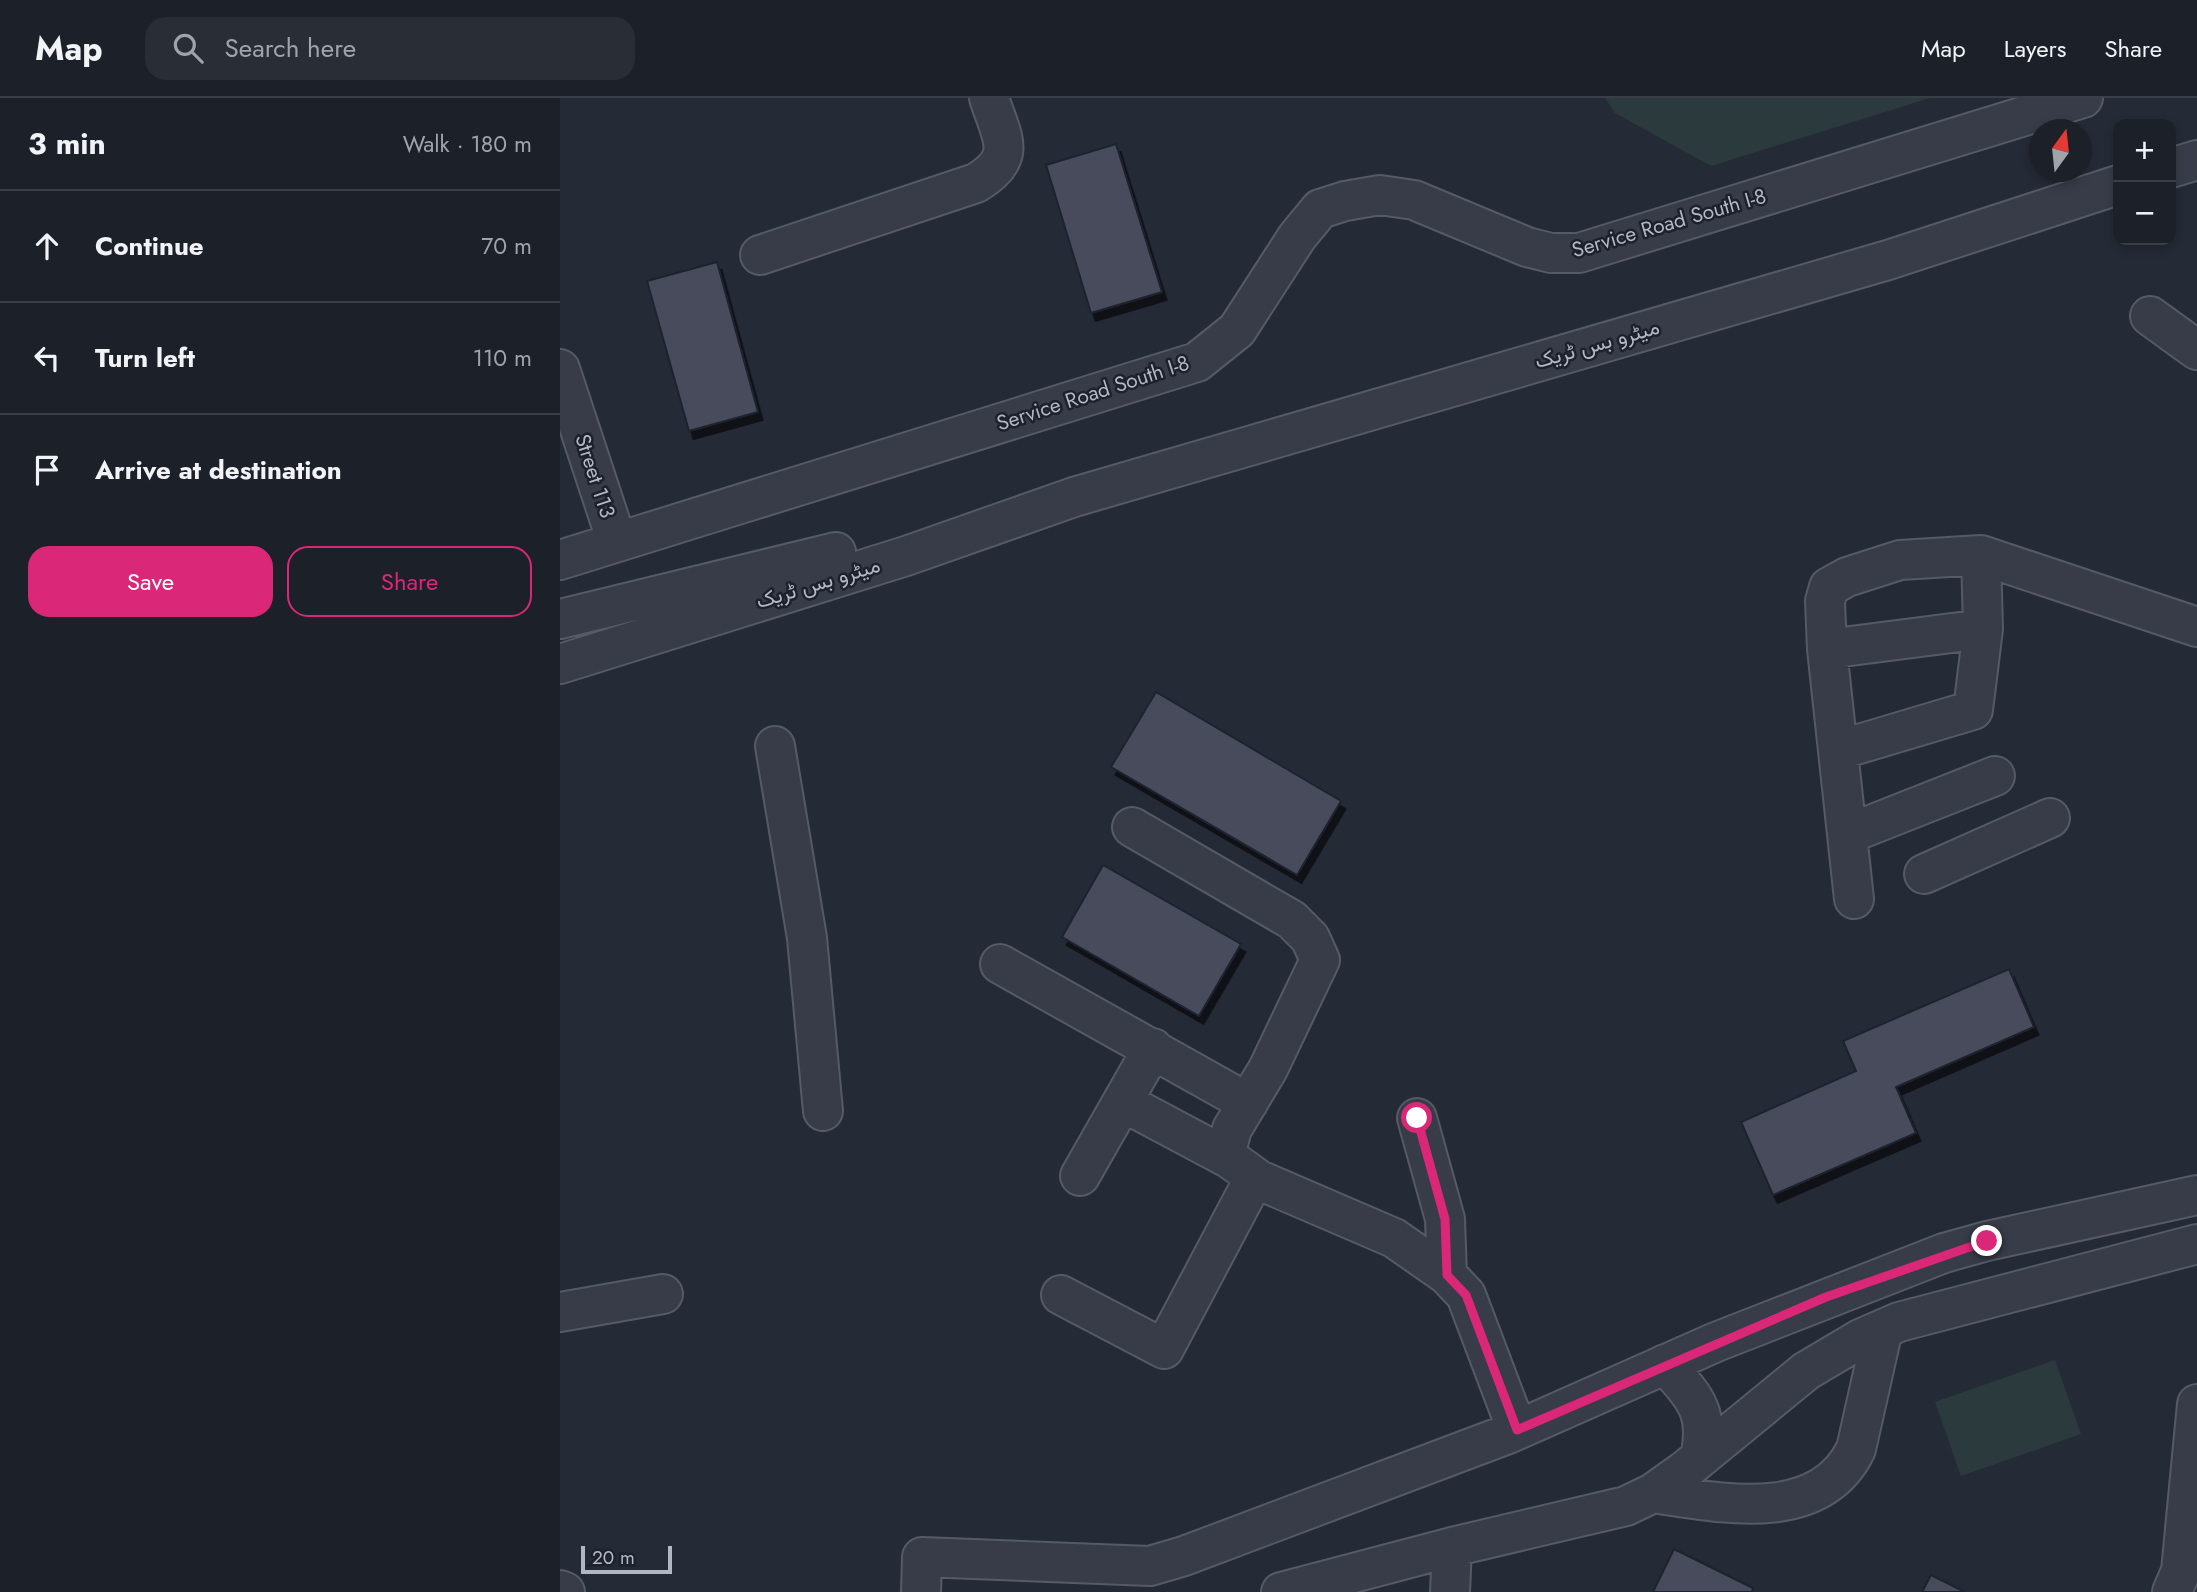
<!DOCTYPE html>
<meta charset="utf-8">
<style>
body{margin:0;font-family:Jost,Vazirmatn,sans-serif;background:#292d35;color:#f1f3f6}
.controls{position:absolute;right:21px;top:21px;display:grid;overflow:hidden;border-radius:14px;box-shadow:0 4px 10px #0003}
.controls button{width:63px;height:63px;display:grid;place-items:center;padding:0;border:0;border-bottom:2px solid #3a3e46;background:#1c2029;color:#f1f3f6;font:35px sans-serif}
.compass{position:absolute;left:1469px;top:21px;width:63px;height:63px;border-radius:50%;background:#1c2029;box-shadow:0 4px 10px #0003;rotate:15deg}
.scale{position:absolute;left:21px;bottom:18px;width:91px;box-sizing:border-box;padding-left:7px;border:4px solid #b3b7c4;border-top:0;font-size:19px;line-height:24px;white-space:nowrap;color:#b3b7c4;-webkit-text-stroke:5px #1d212d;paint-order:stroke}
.stop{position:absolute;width:21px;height:21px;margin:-16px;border:5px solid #db2777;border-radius:50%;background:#fff}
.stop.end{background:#db2777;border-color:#fff;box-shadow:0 2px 7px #0008}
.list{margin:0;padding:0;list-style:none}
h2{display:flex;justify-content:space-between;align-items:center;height:91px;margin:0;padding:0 28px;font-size:30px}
h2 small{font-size:23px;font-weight:400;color:#a0a3a8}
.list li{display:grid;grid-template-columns:46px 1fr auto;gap:21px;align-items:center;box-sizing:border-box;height:112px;padding:0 28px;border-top:2px solid #3a3e46}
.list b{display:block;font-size:26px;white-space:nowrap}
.list em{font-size:23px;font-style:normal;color:#a0a3a8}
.actions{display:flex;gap:14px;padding:21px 28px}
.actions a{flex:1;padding:16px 0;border:2px solid #db2777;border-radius:21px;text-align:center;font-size:24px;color:#db2777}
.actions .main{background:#db2777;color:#fff}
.icon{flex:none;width:38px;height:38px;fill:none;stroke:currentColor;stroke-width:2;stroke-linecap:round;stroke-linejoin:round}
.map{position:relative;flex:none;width:1637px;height:1494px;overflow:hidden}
header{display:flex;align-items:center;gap:42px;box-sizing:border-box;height:98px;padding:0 35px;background:#1c2029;border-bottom:2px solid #3a3e46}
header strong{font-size:33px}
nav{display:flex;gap:38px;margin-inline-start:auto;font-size:24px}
.search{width:490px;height:63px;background:#292d35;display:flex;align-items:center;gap:18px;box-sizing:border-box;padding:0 24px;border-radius:21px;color:#a0a3a8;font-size:26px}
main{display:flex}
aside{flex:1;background:#1c2029}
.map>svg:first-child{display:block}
</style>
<header>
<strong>Map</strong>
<div class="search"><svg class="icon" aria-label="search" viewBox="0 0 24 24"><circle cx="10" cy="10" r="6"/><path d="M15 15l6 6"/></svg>Search here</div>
<nav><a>Map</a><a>Layers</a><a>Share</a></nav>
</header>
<main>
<aside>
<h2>3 min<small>Walk · 180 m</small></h2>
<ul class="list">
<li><svg class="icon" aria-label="ahead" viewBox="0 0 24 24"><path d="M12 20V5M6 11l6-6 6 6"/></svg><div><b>Continue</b></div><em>70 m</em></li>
<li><svg class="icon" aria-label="left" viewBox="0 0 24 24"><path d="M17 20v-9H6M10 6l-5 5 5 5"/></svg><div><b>Turn left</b></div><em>110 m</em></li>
<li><svg class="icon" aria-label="arrive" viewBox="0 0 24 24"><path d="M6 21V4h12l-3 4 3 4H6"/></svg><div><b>Arrive at destination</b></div></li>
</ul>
<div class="actions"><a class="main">Save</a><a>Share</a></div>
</aside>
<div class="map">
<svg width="1637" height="1494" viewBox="0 0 1637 1494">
<defs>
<filter id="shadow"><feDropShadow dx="4.5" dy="8" stdDeviation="0" flood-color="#0009"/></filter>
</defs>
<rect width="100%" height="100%" fill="#252a37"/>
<path fill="#2b3a3d" d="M 1045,0 L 1370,0 L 1151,68 L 1055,15 Z
M 1495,1262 L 1521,1336 L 1401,1378 L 1375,1304 Z"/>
<path fill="#464c5c" stroke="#1f232f" stroke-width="2" filter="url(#shadow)" d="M 556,46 L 602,194 L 531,215 L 486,67 Z
M 157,164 L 198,314 L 129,333 L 87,183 Z
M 596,594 L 781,703 L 737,777 L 551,669 Z
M 543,767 L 681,846 L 639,918 L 502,839 Z
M 1449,871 L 1474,929 L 1336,989 L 1356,1035 L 1213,1097 L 1181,1024 L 1296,973 L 1283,943 Z
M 1114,1451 L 1193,1490 L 1192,1494 L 1093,1494 Z
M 1371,1477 L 1405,1494 L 1362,1494 Z"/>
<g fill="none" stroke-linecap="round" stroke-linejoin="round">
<defs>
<path id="minor" d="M 1611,70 L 1637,62
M 200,157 L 416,85 C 459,59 442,40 429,0
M 1590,218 L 1637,252
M 0,271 L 57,444
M 0,462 L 637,264 L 677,232 L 737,139 L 760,111 L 785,103 L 820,97 L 854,102 L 967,149 L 991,155 L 1019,155 L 1523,0
M 0,521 L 276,454
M 1267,551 L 1423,531
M 0,566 L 346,458 L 514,399 L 1328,162 L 1558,87
M 215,648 L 247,840 L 263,1013
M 1279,652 L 1413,612 L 1423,531 L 1421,457
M 572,729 L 732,822 L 750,840 L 760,862 L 708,971 L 672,1031 L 667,1050 L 670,1061 L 699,1082 L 834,1140 L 887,1177 L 906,1197 L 957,1332
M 1288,736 L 1435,678
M 1364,776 L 1490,720
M 1294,801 L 1267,551 L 1265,503 L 1269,489 L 1287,479 L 1340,462 L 1421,457 L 1637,529
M 440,866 L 688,1005
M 563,1004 L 670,1061
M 857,1020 L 885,1121 L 887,1177
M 520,1078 L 593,950
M 501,1197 L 604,1251 L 695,1079
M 0,1214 L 103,1196
M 1105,1266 C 1135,1300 1150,1313 1140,1360
M 1093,1395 C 1161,1405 1259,1427 1296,1351 L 1323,1231
M 0,1492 L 5,1494
M 361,1494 L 362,1459 L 590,1468 L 624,1458 L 948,1336 L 1156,1244 L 1384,1155 L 1427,1143 L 1637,1097
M 721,1494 L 892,1449 L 1066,1408 L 1093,1395 L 1124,1373 L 1246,1273 L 1300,1241 L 1339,1224 L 1637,1146
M 890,1494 L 892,1449
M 1612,1494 L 1621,1473 L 1637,1306"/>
</defs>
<use href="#minor" stroke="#565a66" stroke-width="42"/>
<use href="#minor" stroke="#383c48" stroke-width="38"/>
</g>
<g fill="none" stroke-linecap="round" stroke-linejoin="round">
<path stroke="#db2777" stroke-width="9" d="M 857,1020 L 885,1121 L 887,1177 L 906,1197 L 957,1332 L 1266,1199 L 1427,1143"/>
</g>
<g text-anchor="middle" stroke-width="5" stroke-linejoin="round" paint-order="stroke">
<g font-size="21" fill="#b3b7c4" stroke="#1d212d">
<text transform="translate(1109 125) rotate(-16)" y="7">Service Road South I-8</text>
<text transform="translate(1037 246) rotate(-16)" y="7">میٹرو بس ٹریک</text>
<text transform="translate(533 295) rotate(-18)" y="7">Service Road South I-8</text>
<text transform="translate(35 378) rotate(72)" y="7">Street 113</text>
<text transform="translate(258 485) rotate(-17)" y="7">میٹرو بس ٹریک</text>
</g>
</g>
</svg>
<div class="controls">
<button>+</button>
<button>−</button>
</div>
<svg class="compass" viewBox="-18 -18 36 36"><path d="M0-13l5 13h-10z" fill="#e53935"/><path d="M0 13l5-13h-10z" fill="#a0a3a8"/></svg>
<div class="scale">20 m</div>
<div class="stop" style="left:857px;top:1020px"></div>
<div class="stop end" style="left:1427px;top:1143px"></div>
</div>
</main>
